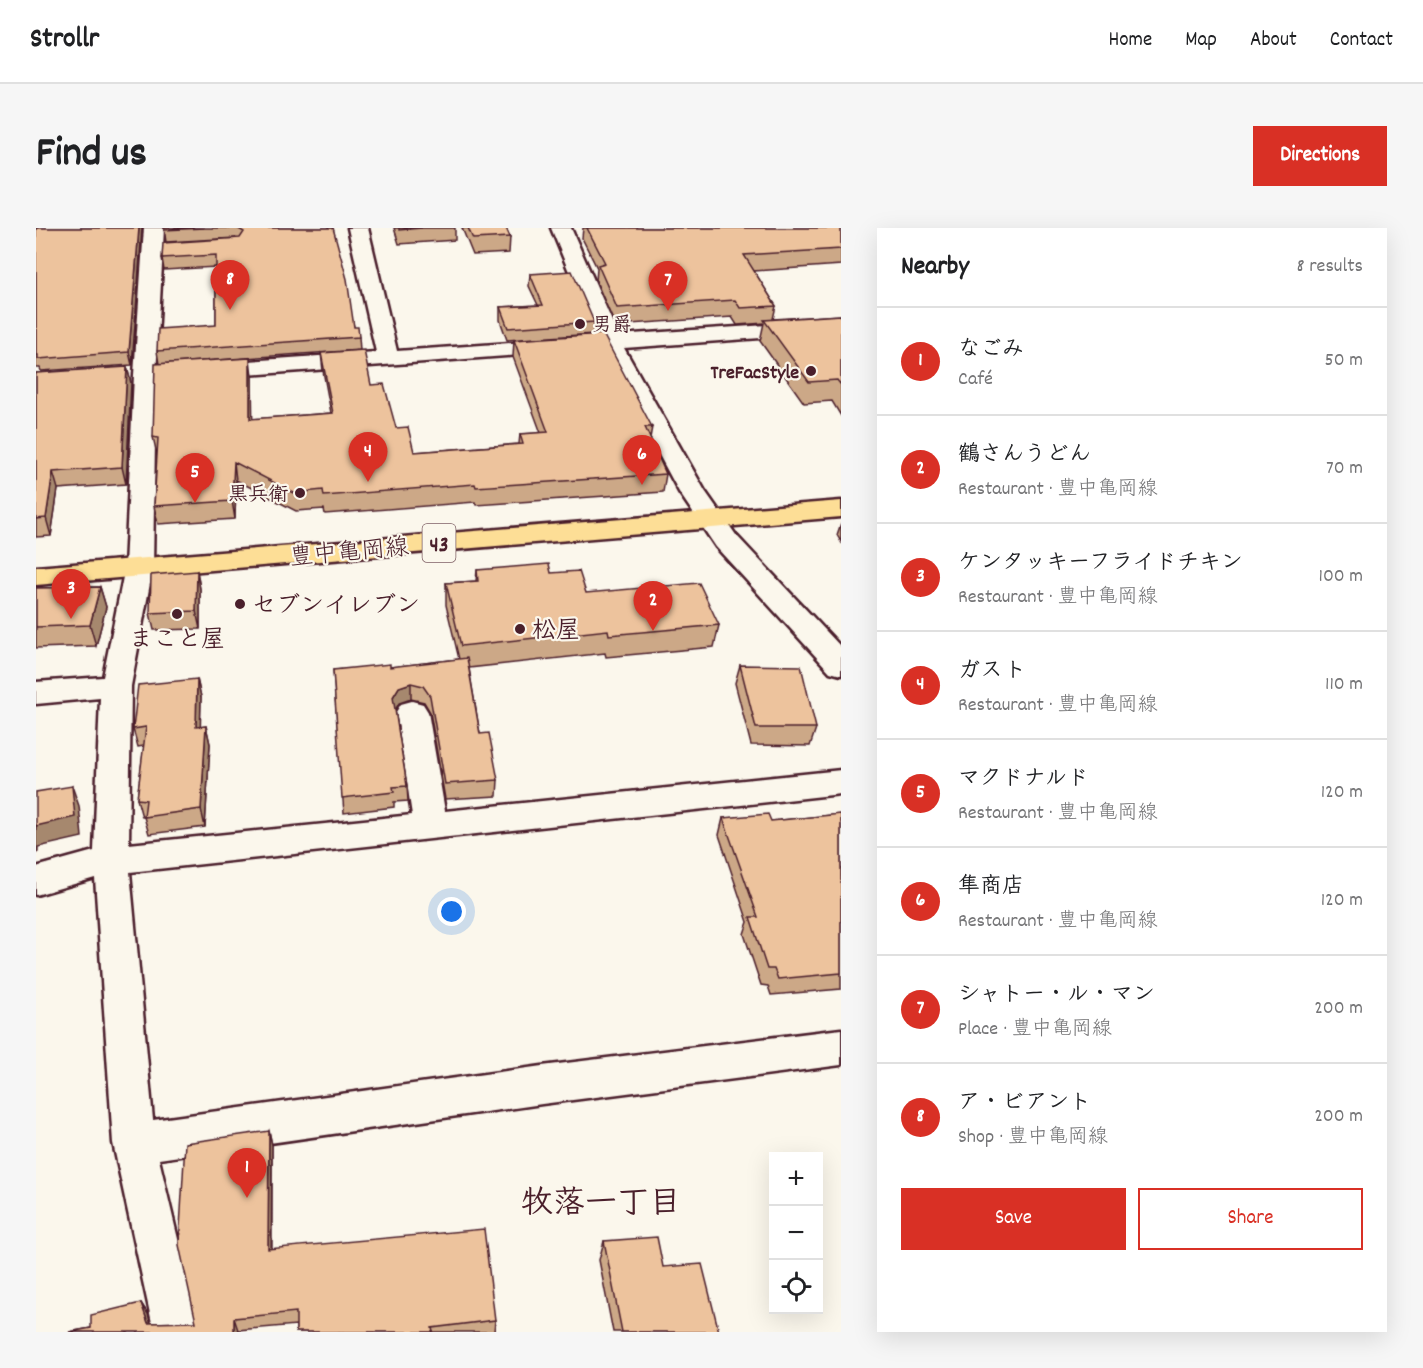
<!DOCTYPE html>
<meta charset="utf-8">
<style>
body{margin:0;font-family:Dekko,"Klee One",sans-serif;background:#f6f6f6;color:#202124}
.controls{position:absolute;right:18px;bottom:18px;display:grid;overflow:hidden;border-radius:0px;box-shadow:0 6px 24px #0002}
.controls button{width:54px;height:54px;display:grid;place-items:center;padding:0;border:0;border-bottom:2px solid #e0e0e0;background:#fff;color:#202124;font:30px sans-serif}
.you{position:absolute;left:416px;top:684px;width:21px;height:21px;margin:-15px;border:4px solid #fff;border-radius:50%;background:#1a73e8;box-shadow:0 0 0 9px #1a73e833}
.badge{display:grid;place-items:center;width:39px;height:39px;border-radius:50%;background:#d93025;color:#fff;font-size:20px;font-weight:700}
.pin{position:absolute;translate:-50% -50px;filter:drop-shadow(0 2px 3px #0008)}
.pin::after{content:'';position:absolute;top:32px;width:21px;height:18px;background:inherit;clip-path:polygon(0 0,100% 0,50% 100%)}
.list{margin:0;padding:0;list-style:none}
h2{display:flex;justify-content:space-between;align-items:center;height:78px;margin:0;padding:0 24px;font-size:26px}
h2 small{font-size:20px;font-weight:400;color:#757577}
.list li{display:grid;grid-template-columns:39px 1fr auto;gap:18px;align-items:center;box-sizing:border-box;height:108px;padding:0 24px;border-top:2px solid #e0e0e0}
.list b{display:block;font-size:22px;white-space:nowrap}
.list p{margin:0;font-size:20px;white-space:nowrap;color:#757577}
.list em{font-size:20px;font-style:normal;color:#757577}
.actions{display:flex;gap:12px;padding:18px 24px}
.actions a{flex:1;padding:14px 0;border:2px solid #d93025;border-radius:0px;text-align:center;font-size:21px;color:#d93025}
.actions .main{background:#d93025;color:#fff}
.icon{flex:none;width:33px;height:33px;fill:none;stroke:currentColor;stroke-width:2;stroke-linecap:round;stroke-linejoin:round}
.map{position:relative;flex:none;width:805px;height:1104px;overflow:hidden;border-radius:0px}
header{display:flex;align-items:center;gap:36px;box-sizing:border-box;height:84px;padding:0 30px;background:#fff;border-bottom:2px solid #e0e0e0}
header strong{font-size:28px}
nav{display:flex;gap:33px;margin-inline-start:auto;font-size:21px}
.intro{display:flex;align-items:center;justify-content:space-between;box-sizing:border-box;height:144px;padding:0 36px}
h1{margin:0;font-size:42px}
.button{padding:15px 27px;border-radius:0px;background:#d93025;color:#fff;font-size:21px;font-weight:700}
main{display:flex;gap:36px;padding:0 36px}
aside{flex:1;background:#fff;border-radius:0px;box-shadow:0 6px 24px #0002}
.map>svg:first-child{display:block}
</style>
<header>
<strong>Strollr</strong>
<nav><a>Home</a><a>Map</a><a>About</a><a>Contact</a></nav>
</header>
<div class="intro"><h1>Find us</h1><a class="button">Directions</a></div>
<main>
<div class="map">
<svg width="805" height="1104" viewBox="0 0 805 1104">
<rect width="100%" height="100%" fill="#fbf7ec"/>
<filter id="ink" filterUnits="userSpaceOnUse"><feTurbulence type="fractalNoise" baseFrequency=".0167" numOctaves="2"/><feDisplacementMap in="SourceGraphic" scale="12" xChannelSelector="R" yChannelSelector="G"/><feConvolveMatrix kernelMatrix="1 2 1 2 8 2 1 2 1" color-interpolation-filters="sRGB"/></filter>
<g filter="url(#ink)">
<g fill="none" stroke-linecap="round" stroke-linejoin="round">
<defs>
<path id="street" d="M 108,0 L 128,0 L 120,147 L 117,339 L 95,458 L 93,616 L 376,587 L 360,484 L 365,476 L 376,473 L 387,476 L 392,484 L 409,583 L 805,542 L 805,566 L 94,644 L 117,892 L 506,838 L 805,801 L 805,837 L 506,876 L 123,931 L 164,1104 L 118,1104 L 77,915 L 59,650 L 0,667 L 0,639 L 58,623 L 64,470 L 0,476 L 0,454 L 67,449 L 89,339 L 98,147 Z
M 312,0 L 332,0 L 361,123 L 560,109 L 515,0 L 535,0 L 582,107 L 805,92 L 805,104 L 588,120 L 669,263 L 700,307 L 805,419 L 805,447 L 794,444 L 680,319 L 643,264 L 566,121 L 169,150 L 161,148 L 158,143 L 161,138 L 169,136 L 340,124 Z"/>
<path id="primary" d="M 805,273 L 805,289 L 0,357 L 0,339 Z"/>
</defs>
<use href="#street" stroke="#4a1f2b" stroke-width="5"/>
<use href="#primary" stroke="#4a1f2b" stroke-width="5"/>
<use href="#street" fill="#fbf7ec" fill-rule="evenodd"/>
<use href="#primary" fill="#fdde96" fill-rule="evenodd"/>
</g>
<path fill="#cca887" stroke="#4a1f2b" stroke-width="1.5" d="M 0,0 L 106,0 L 96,137 L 5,143 L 4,140 L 0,140 Z
M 128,0 L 297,0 L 318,99 L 323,109 L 324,122 L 123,136 L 121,123 L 180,97 L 180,39 L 128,42 L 126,30 L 200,10 L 130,14 Z
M 358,0 L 419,0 L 419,12 L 363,16 Z
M 426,0 L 470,0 L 474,9 L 473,25 L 437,27 Z
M 547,0 L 805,0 L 805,37 L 718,43 L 740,78 L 737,91 L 805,87 L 805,188 L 796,173 L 768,175 L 724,113 L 728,95 L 701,97 L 696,89 L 579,97 L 560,53 L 561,40 L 546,10 Z
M 494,46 L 558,94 L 557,106 L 471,112 L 464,92 L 464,79 L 502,77 L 493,58 Z
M 478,112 L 616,199 L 614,210 L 630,246 L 627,264 L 440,277 L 439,274 L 289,286 L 288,281 L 260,283 L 200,252 L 199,291 L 122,296 L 118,278 L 121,226 L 117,209 L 216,148 L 216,191 L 295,185 L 287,143 L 285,125 L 335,157 L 360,200 L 378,224 L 483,216 L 484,206 L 505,205 L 477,129 Z
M 91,139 L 95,155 L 90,256 L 22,261 L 15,308 L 0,309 L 0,145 Z
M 805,295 L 805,314 L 801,307 Z
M 441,342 L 515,345 L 550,365 L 683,397 L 678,419 L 570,429 L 569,425 L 433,440 L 444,506 L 462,552 L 461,568 L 409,571 L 394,484 L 388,474 L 375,471 L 363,475 L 359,482 L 371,558 L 372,573 L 358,574 L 358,579 L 308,585 L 297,442 L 354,439 L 423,431 L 410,377 L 410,355 L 440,353 Z
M 161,343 L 164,361 L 164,401 L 118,402 L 114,385 Z
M 64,359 L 70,379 L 60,418 L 0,420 L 0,360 Z
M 704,437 L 780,500 L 774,518 L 715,517 L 699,455 Z
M 161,451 L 165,469 L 164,499 L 170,498 L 174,516 L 169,599 L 113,606 L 108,589 L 106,589 L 101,571 L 108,518 L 102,519 L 97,501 Z
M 805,586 L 805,761 L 735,767 L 732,758 L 725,757 L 708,706 L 712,694 L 683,607 L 687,590 L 735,593 Z
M 233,903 L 236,917 L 236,1021 L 459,1092 L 458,1104 L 260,1104 L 260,1097 L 202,1102 L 202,1104 L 33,1104 L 55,1100 L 105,1075 L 112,1086 L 114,1095 L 160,1094 Z
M 568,1013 L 627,1039 L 683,1104 L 577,1104 L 563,1032 Z"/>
<path fill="#a6886e" stroke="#4a1f2b" stroke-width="1.5" d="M 103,0 L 106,0 L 96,137 L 93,124 Z
M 214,130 L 216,148 L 217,209 L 214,191 Z
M 91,139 L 95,155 L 90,256 L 86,239 Z
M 198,234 L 200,252 L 199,291 L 196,273 Z
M 17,244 L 22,261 L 15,308 L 10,290 Z
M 161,343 L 164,361 L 164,401 L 160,383 Z
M 64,359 L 70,379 L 60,418 L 54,397 Z
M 161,451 L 165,469 L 164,517 L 160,499 Z
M 375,455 L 375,471 L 363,475 L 358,484 L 357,469 L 363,459 Z
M 170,498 L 174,516 L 169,599 L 165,581 Z
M 36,558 L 43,578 L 46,609 L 2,619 L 2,624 L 0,625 L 0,598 Z
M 233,903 L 236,917 L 235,1034 L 232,1021 Z
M 105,1075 L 112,1086 L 117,1104 L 112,1095 Z
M 198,1090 L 202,1102 L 202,1104 L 198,1104 Z"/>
<path fill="#edc39d" stroke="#4a1f2b" stroke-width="1.5" d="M 0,0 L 103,0 L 93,124 L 2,131 L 2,127 L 0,127 Z
M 128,0 L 168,0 L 128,2 Z
M 201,0 L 297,0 L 311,51 L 318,99 L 322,99 L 323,109 L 121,123 L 122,101 L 180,97 L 180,27 L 126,30 L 127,15 L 204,10 L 208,4 Z
M 363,0 L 386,0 L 363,2 Z
M 432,0 L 470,0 L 474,9 L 437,11 Z
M 551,0 L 805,0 L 805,21 L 708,27 L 740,78 L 704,80 L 699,72 L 581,80 L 562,37 L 569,35 Z
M 536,43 L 558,94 L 472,100 L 464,79 L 507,77 L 494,46 Z
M 805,87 L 805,157 L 801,152 L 773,154 L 728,92 Z
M 567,106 L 616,199 L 609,199 L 630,246 L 440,259 L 439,256 L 288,268 L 287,262 L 258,265 L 198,234 L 196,273 L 118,278 L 122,210 L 117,209 L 119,136 L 214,130 L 214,191 L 297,185 L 285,125 L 328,122 L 335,157 L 348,156 L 360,200 L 372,199 L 378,224 L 487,216 L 484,206 L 512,204 L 478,112 Z
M 91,139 L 86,239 L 17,244 L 10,290 L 0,291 L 0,145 Z
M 513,336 L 515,345 L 543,343 L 550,365 L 663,355 L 683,397 L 573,407 L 572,402 L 425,418 L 410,355 L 442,353 L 441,342 Z
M 161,343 L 160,383 L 114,385 L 115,347 Z
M 64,359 L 54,397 L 0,399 L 0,360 Z
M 431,430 L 444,506 L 453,505 L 462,552 L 409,556 L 394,468 L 387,458 L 375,455 L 363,459 L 357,469 L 371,558 L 357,559 L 358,564 L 306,570 L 297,442 L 354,436 L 354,439 Z
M 704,437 L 765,438 L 780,500 L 720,500 Z
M 161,451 L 160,499 L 170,498 L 165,581 L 108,589 L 110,572 L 101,571 L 110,499 L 97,501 L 102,457 Z
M 36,558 L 39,589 L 0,598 L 0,564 Z
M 732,586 L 735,593 L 805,586 L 805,745 L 742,751 L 738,741 L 731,741 L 714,689 L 722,689 L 687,590 Z
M 233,903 L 232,1021 L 448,1001 L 459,1092 L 396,1100 L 397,1104 L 260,1104 L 260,1084 L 198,1090 L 198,1104 L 33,1104 L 55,1100 L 55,1087 L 105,1075 L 112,1095 L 160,1094 L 143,1017 L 149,915 Z
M 621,1009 L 627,1039 L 666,1036 L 683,1104 L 586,1104 L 568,1013 Z"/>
</g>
<g fill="#4a1f2b" stroke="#fbf7ec" stroke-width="2">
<circle cx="544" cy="96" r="6"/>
<circle cx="775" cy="143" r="6"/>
<circle cx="264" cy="265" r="6"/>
<circle cx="204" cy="376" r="6"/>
<circle cx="141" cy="386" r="6"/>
<circle cx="484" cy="401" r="6"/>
</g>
<g text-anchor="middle" stroke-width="4.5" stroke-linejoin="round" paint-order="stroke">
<g font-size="20" font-weight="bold" fill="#4a1f2b" stroke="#fbf7ec" text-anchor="end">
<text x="556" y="103" text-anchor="start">男爵</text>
<text x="763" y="150">TreFacStyle</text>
<text x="252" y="272">黒兵衛</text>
</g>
<rect fill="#fbf7ec" stroke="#7f6065" stroke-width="1.5" x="386.5" y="296" width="33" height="38" rx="4.5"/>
<g font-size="22" font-weight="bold" fill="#4a1f2b">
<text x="403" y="323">43</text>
</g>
<g font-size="24" fill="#4a1f2b" stroke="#fbf7ec">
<text transform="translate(313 323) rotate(-5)" y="8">豊中亀岡線</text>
</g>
<g font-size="24" font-weight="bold" fill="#4a1f2b" stroke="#fbf7ec" text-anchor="start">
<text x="216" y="384">セブンイレブン</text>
<text x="496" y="409">松屋</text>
<text x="141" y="418" text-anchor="middle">まこと屋</text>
</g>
<g font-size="32" font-weight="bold" fill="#4a1f2b" stroke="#fbf7ec">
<text x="565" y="984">牧落一丁目</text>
</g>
</g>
</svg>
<div class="controls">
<button>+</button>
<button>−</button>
<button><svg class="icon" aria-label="locate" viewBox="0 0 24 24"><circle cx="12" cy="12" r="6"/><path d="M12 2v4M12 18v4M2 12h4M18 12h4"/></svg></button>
</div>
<div class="you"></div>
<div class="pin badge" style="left:211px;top:970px">1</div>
<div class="pin badge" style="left:617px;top:403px">2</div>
<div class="pin badge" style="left:35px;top:391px">3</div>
<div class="pin badge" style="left:332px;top:254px">4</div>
<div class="pin badge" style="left:159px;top:275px">5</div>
<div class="pin badge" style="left:606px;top:257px">6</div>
<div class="pin badge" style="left:632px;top:83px">7</div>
<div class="pin badge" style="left:194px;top:82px">8</div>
</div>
<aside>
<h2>Nearby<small>8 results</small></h2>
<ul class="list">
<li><span class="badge">1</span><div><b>なごみ</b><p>Café</p></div><em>50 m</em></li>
<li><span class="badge">2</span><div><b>鶴さんうどん</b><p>Restaurant · 豊中亀岡線</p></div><em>70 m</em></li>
<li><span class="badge">3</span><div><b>ケンタッキーフライドチキン</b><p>Restaurant · 豊中亀岡線</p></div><em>100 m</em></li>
<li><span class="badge">4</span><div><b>ガスト</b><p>Restaurant · 豊中亀岡線</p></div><em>110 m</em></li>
<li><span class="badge">5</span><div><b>マクドナルド</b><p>Restaurant · 豊中亀岡線</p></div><em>120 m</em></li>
<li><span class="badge">6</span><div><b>隼商店</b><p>Restaurant · 豊中亀岡線</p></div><em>120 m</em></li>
<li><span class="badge">7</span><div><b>シャトー・ル・マン</b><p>Place · 豊中亀岡線</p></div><em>200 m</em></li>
<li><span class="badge">8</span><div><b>ア・ビアント</b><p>Shop · 豊中亀岡線</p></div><em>200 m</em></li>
</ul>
<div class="actions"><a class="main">Save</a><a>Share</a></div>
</aside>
</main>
